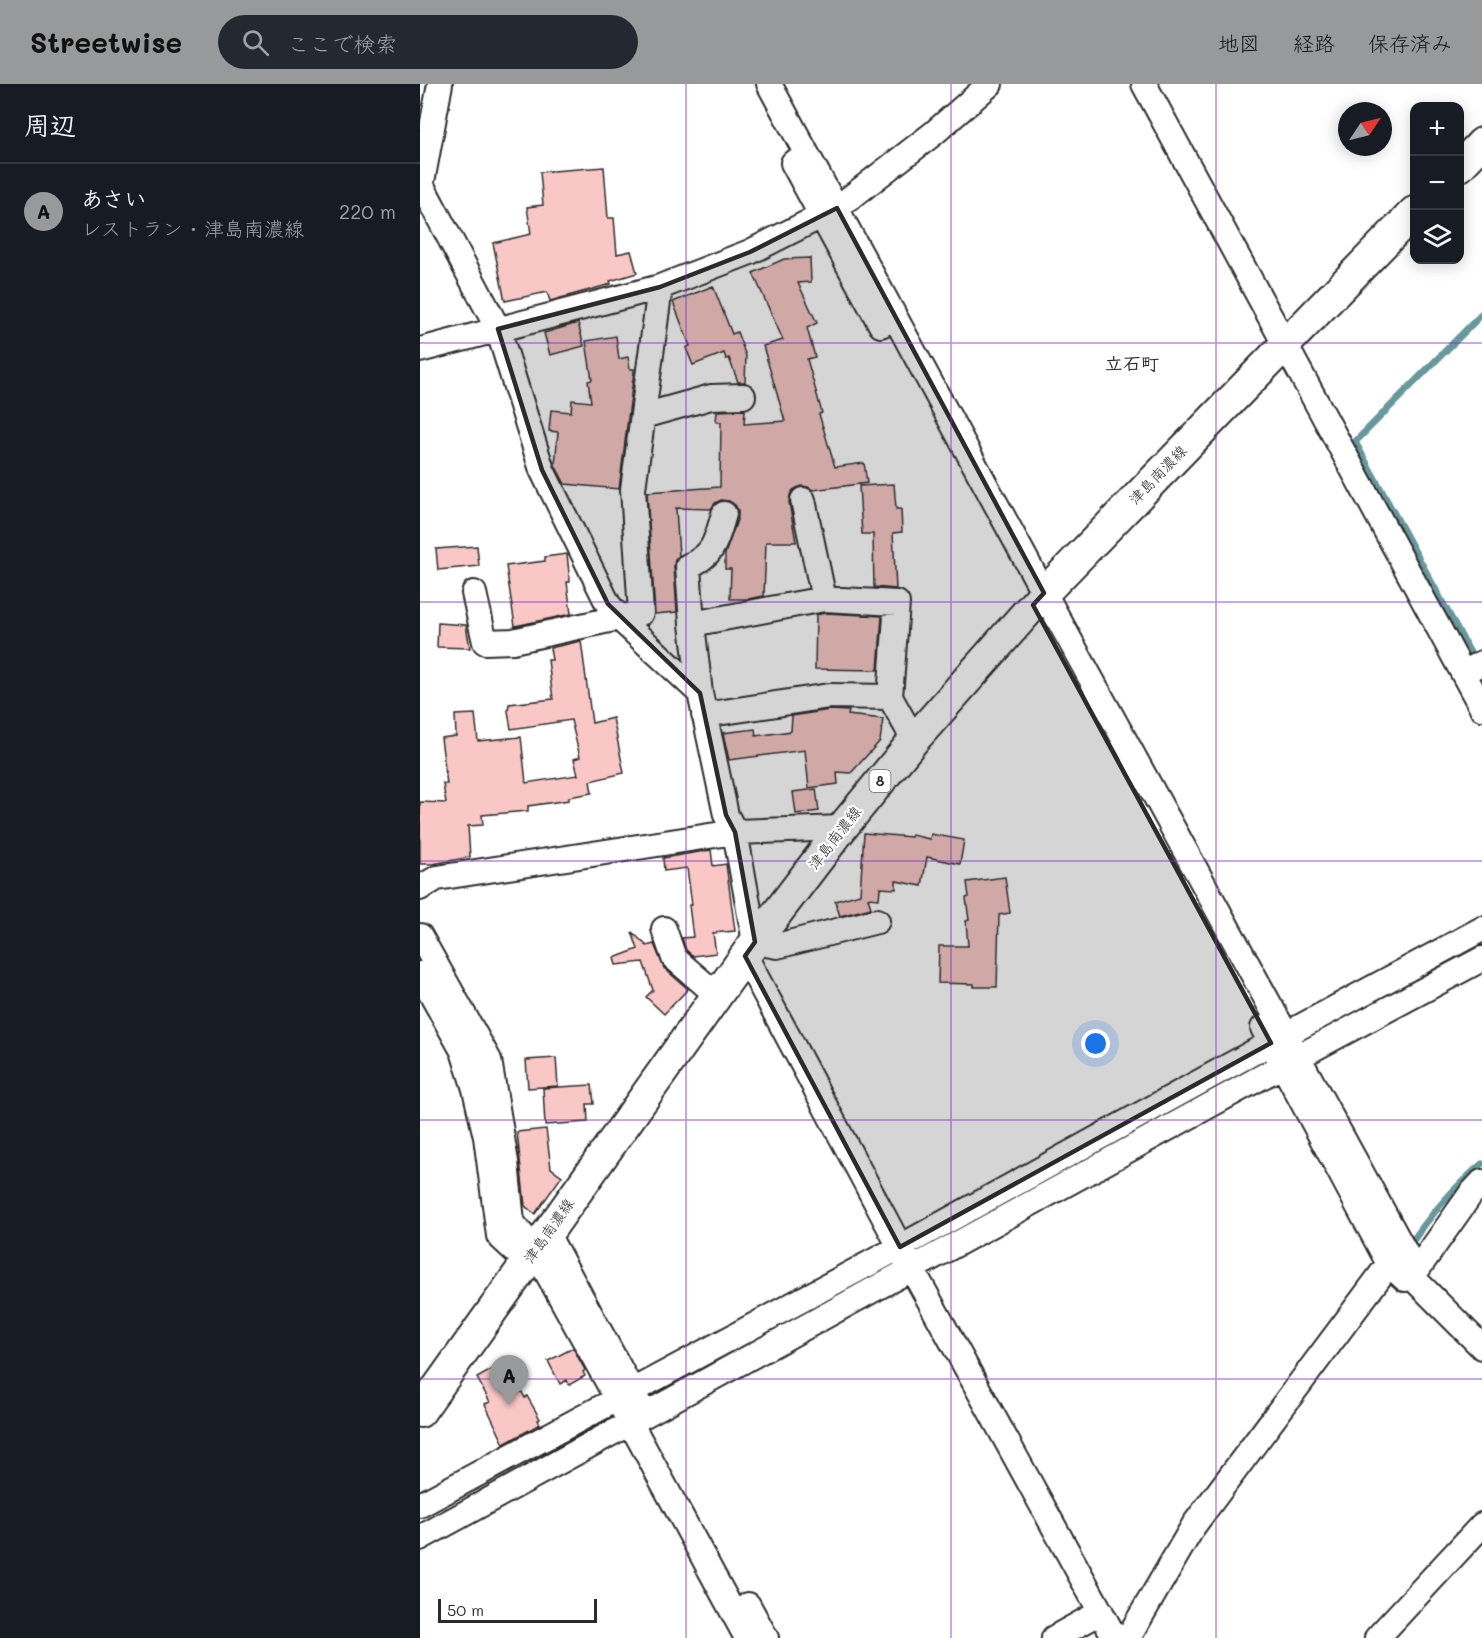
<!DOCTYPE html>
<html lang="ja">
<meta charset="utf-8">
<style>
body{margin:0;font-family:Mali,"Klee One",sans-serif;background:#242831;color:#f1f3f6}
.controls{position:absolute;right:18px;top:18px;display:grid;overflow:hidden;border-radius:12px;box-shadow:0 3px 15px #0003}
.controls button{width:54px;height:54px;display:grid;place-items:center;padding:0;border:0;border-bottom:2px solid #363941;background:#171b24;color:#f1f3f6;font:30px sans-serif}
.compass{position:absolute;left:918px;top:18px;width:54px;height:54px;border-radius:50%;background:#171b24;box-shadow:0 3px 15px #0003;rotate:55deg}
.scale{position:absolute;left:18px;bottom:15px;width:159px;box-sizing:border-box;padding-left:6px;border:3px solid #2b2b2b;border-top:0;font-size:16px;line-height:21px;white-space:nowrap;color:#2b2b2b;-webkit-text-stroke:4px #fff;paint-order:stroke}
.you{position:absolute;left:676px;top:960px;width:21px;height:21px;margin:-15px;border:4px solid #fff;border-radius:50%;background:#1a73e8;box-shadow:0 0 0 9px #1a73e833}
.badge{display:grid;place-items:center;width:39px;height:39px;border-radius:50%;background:#98999b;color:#111;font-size:20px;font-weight:700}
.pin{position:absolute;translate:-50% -50px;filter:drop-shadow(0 2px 3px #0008)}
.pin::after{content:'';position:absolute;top:32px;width:21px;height:18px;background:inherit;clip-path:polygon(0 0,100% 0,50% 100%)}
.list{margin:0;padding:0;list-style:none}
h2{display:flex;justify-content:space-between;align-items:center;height:78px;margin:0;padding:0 24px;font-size:26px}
h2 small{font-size:20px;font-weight:400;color:#9ea1a6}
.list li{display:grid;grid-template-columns:39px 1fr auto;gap:18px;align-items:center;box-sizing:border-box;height:96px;padding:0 24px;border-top:2px solid #363941}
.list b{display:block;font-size:22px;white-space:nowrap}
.list p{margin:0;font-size:20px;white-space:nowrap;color:#9ea1a6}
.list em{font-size:20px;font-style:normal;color:#9ea1a6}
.icon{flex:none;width:33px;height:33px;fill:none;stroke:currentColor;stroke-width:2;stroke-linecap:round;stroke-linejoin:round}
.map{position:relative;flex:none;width:1062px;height:1554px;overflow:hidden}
header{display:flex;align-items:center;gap:36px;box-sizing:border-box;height:84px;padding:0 30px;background:#98999b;color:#111}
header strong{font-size:28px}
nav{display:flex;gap:33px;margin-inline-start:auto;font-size:21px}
.search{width:420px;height:54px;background:#242831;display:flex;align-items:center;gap:15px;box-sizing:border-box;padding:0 21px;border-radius:33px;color:#9ea1a6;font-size:22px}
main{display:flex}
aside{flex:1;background:#171b24}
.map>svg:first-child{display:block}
</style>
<header>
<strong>Streetwise</strong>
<div class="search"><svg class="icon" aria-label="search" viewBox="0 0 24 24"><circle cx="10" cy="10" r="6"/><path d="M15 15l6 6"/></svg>ここで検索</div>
<nav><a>地図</a><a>経路</a><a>保存済み</a></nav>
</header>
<main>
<aside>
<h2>周辺<small></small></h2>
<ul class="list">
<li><span class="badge">A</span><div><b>あさい</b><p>レストラン · 津島南濃線</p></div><em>220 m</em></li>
</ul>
</aside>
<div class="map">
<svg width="1062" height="1554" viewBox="0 0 1062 1554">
<rect width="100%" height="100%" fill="#fff"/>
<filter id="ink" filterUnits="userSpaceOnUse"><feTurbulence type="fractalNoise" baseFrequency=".0167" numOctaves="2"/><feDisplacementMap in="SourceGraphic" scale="12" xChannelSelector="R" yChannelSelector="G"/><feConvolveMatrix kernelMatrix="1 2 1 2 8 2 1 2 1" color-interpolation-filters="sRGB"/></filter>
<g filter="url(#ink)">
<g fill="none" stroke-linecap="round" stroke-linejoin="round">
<path stroke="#67989c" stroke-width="7" d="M 1054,576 L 935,358 L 1062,230
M 990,1161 C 1010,1131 1035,1103 1062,1080"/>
</g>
<path fill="#f9c8c6" stroke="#2b2b2b" stroke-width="1.5" d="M 184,83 L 188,134 L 194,134 L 197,170 L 211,167 L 217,189 L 190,197 L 191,200 L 130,217 L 127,208 L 85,217 L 73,159 L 111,150 L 107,123 L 123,121 L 120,88 Z
M 390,174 L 391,198 L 378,199 L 397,239 L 387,244 L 395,273 L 387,275 L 402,329 L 399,330 L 415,383 L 444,379 L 447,399 L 393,406 L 388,403 L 381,402 L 373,406 L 370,411 L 369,418 L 376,458 L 346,458 L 344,512 L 328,515 L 310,515 L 311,485 L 305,485 L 305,470 L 318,433 L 318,426 L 315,421 L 309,417 L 301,416 L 295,419 L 291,425 L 256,424 L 259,472 L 255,475 L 254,483 L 257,528 L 235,530 L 227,408 L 300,403 L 301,338 L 296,338 L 297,327 L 325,326 L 324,340 L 365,337 L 343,262 L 363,256 L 333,189 L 364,175 Z
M 293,202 L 312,250 L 317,248 L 326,272 L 325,298 L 318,298 L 309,274 L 306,275 L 304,269 L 273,281 L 266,264 L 270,262 L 253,218 Z
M 158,239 L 164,262 L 130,271 L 124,249 Z
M 196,252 L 199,275 L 208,273 L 210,285 L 214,285 L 214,287 L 199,405 L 145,400 L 135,381 L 138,348 L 129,347 L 131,326 L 151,328 L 152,316 L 171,318 L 168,297 L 172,296 L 166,257 Z
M 474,400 L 476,425 L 481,425 L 482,448 L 473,449 L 476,505 L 454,503 L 453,450 L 442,450 L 439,402 Z
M 57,462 L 59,482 L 18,486 L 16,465 Z
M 147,470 L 150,498 L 147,498 L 151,530 L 95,542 L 86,482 L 125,477 L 125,473 Z
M 405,529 L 462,532 L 458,586 L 395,585 L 396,531 Z
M 18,539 L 46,541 L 50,564 L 17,563 Z
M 161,557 L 172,639 L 193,634 L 204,689 L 170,697 L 172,709 L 149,713 L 149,716 L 108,722 L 108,727 L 62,731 L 63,741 L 48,742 L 50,773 L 13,780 L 0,780 L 0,718 L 26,719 L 23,700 L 27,700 L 21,654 L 36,652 L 35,631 L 55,630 L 58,657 L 101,653 L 106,699 L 158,691 L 154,675 L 160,673 L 151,636 L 91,645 L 88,627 L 89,620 L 133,615 L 128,576 L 132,576 L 130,564 Z
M 410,626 L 429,627 L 428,631 L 463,635 L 460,657 L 431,689 L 417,688 L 418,700 L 389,704 L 385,666 L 309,676 L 303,649 L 335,645 L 336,652 L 371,647 L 372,632 Z
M 396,705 L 399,727 L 376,730 L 373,708 Z
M 444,749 L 491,753 L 492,751 L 510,755 L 511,750 L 544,756 L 540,780 L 507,773 L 502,802 L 476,797 L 476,805 L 460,804 L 459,815 L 448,814 L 451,824 L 420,832 L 415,817 L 440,810 Z
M 291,766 L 293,782 L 306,780 L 315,847 L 293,849 L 296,869 L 273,872 L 266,866 L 262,854 L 273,853 L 269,821 L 272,821 L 267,784 L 244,787 L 243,774 Z
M 585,793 L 590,829 L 579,831 L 577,903 L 554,903 L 554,900 L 518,899 L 519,862 L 548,862 L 546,837 L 549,836 L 546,814 L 549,813 L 547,798 Z
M 212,848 L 227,862 L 234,860 L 244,884 L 268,905 L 244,930 L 226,913 L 233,906 L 223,878 L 196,881 L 194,874 L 218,865 Z
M 136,974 L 138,1002 L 108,1004 L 106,976 Z
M 172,1001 L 174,1020 L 167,1020 L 168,1038 L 125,1041 L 123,1004 Z
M 126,1045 L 131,1084 L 142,1092 L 115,1130 L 105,1122 L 97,1048 Z
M 153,1264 L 165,1286 L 163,1288 L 165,1292 L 149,1301 L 147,1296 L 140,1300 L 128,1277 Z
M 78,1282 L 84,1293 L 92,1289 L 105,1314 L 107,1312 L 120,1335 L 118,1336 L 120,1340 L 84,1360 L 65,1320 L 70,1318 L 57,1294 Z"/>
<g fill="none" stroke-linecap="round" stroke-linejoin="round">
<defs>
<path id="minor" d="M 349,0 L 624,509 L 996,1188
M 724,0 L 1062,624
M 373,79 L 461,241
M 0,98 L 78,245 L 122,386 L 188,520 L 200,535 L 280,609 L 306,731 L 315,748 L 335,858 L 357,862 L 457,837
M 2,98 L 20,0
M 0,266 L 240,203 L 330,168 L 417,124 L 514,49 L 570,0
M 223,332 L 291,313 L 323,312
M 383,416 L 404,515
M 54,509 L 65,558 L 93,557 L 221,529 L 213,405 L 240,203
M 272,540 L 268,482 C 295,471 296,456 304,430
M 1043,589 L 1062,579
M 280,609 L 272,540 L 404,515 L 477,519 L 470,613 L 494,656
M 284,631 L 409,612 L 470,613
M 0,804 L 17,794 L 315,748 L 422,744
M 244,845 L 254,874 L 297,911
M 0,852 L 69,976 L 86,1078 L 92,1138 L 115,1167 L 210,1338 L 327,1554
M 325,872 L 480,1163 L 695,1554
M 0,890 L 43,967 L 55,1005 L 66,1053 L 79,1152 L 107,1178
M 843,944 L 969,1180
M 127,1150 L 220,1322
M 992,1193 L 1062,1263
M 0,1421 L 480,1163 L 865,951 L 1062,845
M 0,1454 L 878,973 L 1062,875
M 328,1521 L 346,1554
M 634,1554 L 681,1528
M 708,1554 L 774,1441 L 969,1180 L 985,1195 L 992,1193 L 1050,1111 L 1062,1098
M 957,1554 L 1062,1441"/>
<path id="major" d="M 1040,82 L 1062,59
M 0,1328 L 335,858 L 422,744 L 494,656 L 624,509 L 994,128"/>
</defs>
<use href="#minor" stroke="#2b2b2b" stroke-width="28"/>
<use href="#major" stroke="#2b2b2b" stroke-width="34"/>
<use href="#minor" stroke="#fff" stroke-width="24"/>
<use href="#major" stroke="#fff" stroke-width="30"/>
</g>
</g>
<path fill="#2b2b2b" fill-opacity="0.2" stroke="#2b2b2b" stroke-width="4.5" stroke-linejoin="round" d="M 417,124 L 624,509 L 613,521 L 851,959 L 480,1163 L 325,872 L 335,858 L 315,748 L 306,731 L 280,609 L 188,520 L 122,386 L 78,245 L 240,203 L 330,168 Z"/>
<path fill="none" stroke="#7b2cbf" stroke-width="1.5" stroke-opacity="0.55" d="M 266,0 L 266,1554M 531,0 L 531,1554M 796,0 L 796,1554M 0,259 L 1062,259M 0,518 L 1062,518M 0,777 L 1062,777M 0,1036 L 1062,1036M 0,1295 L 1062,1295"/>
<g text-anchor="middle" stroke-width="4.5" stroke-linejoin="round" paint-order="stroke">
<rect fill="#fff" stroke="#6b6b6b" stroke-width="1.5" x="449.5" y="686" width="21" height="22" rx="4.5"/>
<g font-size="14" font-weight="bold" fill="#2b2b2b">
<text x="460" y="702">8</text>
</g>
<g font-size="15" fill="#2b2b2b" stroke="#fff">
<text transform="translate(738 391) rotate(-46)" y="5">津島南濃線</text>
<text transform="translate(415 754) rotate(-52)" y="5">津島南濃線</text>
<text transform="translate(129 1147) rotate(-55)" y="5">津島南濃線</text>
</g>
<g font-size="18" font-weight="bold" fill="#2b2b2b" stroke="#fff">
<text x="712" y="286">立石町</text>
</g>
</g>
</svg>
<div class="controls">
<button>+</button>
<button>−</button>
<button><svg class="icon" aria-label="layers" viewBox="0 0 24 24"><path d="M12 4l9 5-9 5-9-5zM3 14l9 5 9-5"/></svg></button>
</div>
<svg class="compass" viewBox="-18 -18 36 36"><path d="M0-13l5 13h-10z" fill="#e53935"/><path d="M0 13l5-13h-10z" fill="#9ea1a6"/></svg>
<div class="scale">50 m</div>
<div class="you"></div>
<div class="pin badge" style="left:89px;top:1321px">A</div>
</div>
</main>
